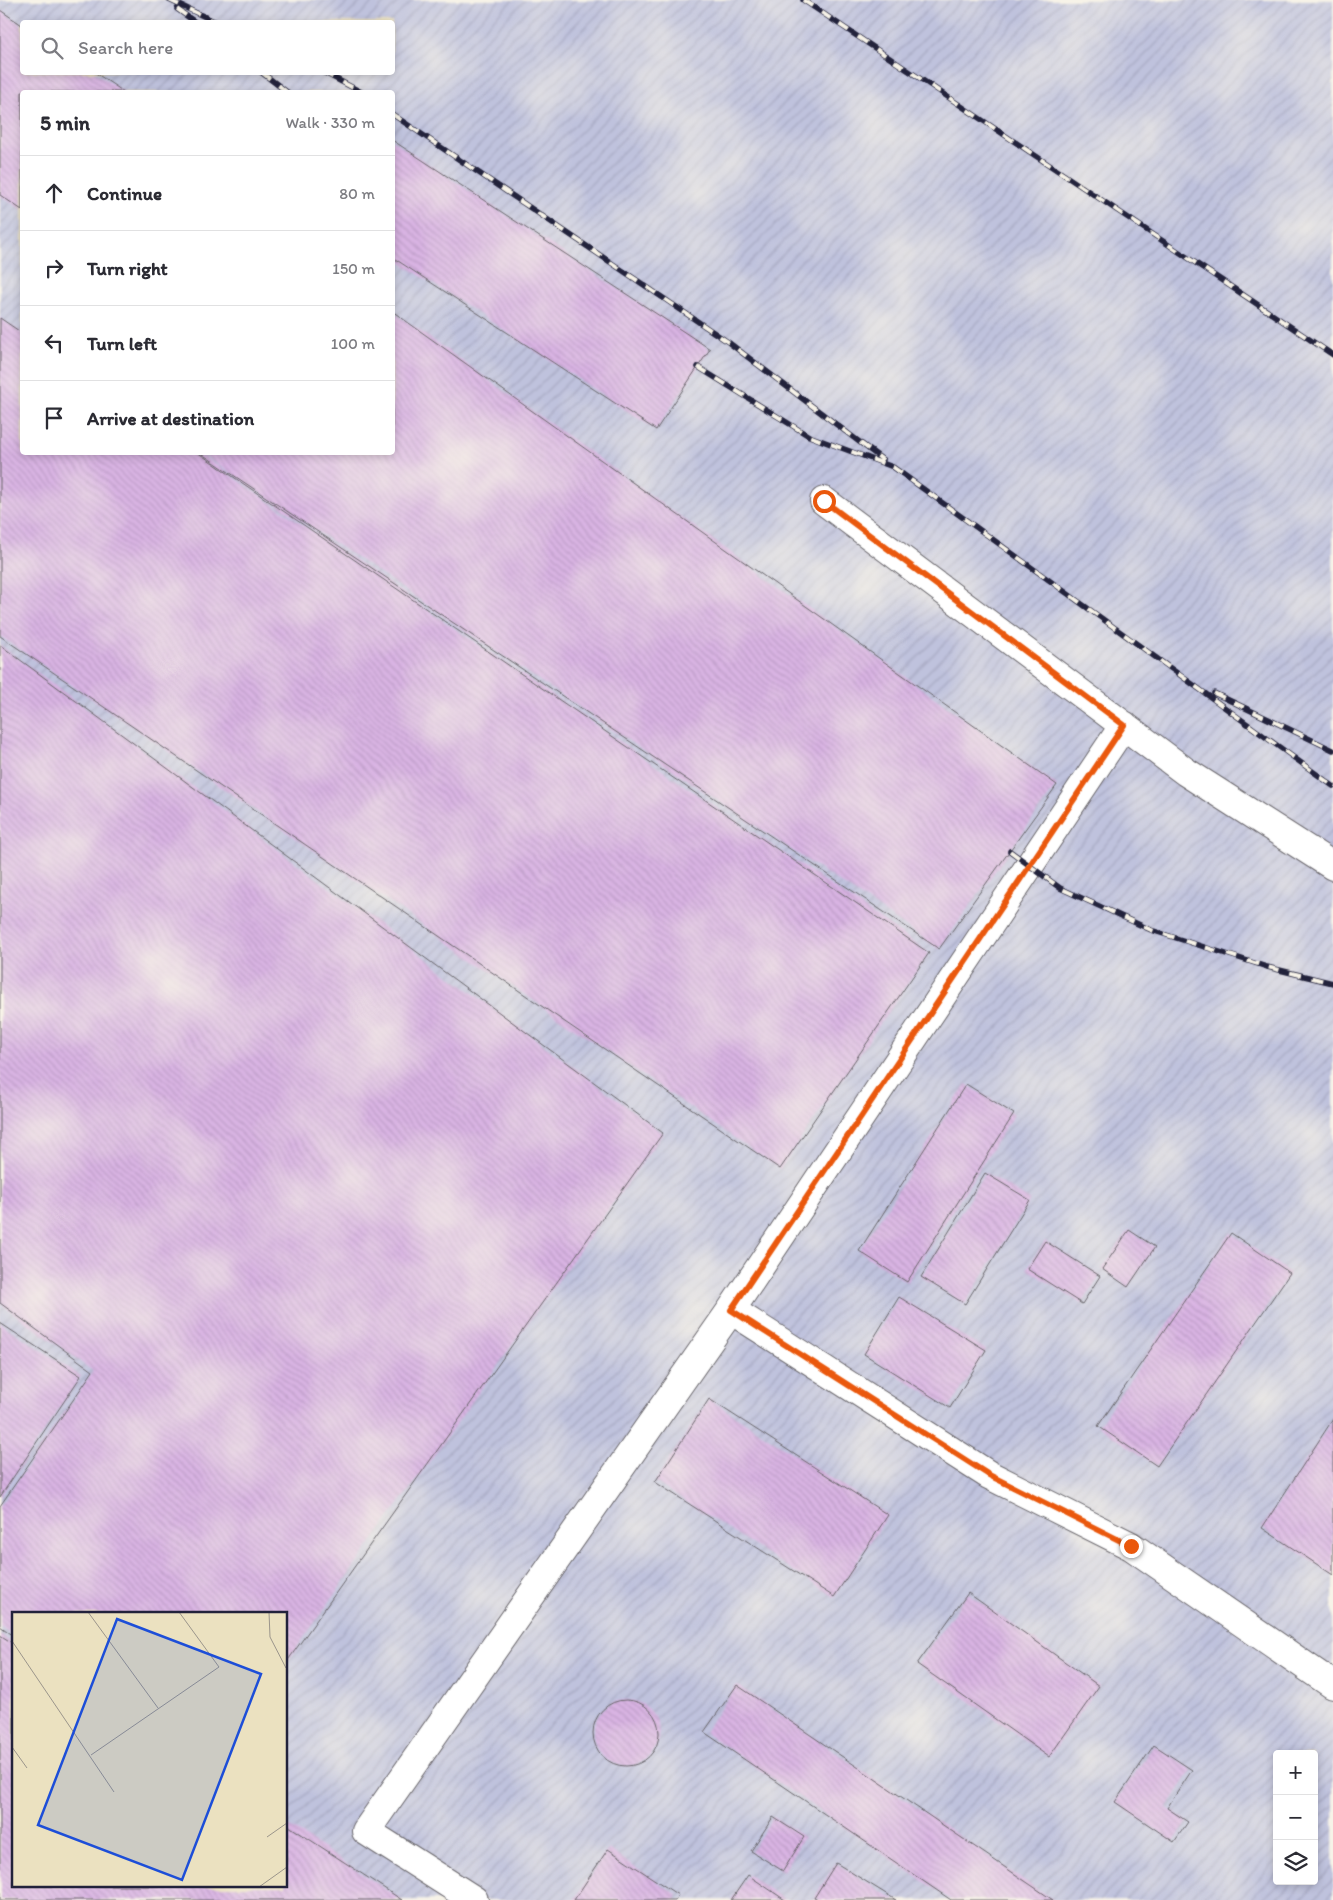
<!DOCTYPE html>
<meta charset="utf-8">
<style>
body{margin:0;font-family:Itim,sans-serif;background:#f7f7f7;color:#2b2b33}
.controls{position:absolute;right:15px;bottom:15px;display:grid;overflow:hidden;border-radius:5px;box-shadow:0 2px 8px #0003}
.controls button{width:45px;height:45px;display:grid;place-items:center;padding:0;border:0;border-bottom:1px solid #e1e1e2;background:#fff;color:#2b2b33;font:25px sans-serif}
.stop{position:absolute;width:15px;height:15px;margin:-11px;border:4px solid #ea580c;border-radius:50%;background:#fff}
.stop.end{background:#ea580c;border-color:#fff;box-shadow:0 1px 5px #0008}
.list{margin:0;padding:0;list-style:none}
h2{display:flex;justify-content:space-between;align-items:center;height:65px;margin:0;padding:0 20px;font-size:21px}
h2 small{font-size:16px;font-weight:400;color:#7c7c81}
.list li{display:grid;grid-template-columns:32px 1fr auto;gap:15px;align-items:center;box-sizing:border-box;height:75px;padding:0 20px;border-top:1px solid #e1e1e2}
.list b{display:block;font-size:19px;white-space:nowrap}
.list em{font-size:16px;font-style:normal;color:#7c7c81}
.icon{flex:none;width:28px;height:28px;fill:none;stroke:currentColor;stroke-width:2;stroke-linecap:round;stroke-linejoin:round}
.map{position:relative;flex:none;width:1333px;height:1900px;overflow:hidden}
.search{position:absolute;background:#fff;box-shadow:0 2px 8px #0003;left:20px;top:20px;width:375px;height:55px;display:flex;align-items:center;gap:12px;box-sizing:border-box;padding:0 18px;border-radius:5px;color:#7c7c81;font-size:19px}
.panel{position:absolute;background:#fff;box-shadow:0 2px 8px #0003;left:20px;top:90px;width:375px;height:365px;border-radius:5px}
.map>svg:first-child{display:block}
</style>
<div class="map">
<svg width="1333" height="1900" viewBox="0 0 1333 1900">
<defs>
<pattern id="industrial-furrows" width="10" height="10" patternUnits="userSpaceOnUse" patternTransform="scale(1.25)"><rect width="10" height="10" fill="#bfc2dd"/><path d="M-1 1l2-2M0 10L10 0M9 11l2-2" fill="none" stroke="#a4a6bf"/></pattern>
<pattern id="building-back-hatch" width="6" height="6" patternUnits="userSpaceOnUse" patternTransform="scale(1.25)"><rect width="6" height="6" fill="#d9b4e3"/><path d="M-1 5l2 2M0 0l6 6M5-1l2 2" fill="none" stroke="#ba9ac4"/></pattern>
</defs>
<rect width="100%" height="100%" fill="#f7f3e8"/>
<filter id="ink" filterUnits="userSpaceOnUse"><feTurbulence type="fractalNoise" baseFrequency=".02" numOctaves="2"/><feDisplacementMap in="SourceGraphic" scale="10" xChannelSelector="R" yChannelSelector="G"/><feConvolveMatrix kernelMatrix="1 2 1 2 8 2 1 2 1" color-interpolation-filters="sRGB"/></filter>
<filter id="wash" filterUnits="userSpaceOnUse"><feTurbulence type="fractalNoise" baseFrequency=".0096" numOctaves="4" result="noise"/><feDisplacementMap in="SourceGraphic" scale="20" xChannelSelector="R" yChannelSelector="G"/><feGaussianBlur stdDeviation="1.12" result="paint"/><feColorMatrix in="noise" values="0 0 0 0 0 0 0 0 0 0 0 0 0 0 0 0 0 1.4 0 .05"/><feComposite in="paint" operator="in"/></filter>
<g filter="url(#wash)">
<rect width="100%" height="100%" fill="#ebe1c0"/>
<path fill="url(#industrial-furrows)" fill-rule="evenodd" d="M 0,0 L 1333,0 L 1333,1900 L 0,1900 ZM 22,22 L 392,22 L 392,72 L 22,72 ZM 22,92 L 392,92 L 392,452 L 22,452 ZM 14,1614 L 286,1614 L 286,1886 L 14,1886 ZM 1277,1754 L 1314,1754 L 1314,1881 L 1277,1881 Z"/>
<g id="blocks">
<path fill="url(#building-back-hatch)" d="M 0,10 L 22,25 L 22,72 L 94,72 L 124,92 L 22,92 L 22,210 L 0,195 Z
M 392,140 L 710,349 L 656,430 L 392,257 Z
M 392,311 L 1057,785 L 939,949 L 199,452 L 392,452 Z
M 0,318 L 22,333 L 22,452 L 197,452 L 929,953 L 780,1169 L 0,636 Z
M 0,645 L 663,1133 L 286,1663 L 286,1614 L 14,1614 L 14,1636 L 0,1626 L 0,1506 L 93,1371 L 0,1303 Z
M 966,1084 L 1014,1114 L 907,1282 L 859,1251 Z
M 985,1173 L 1030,1200 L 965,1304 L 921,1277 Z
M 1129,1230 L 1155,1247 L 1128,1287 L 1102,1269 Z
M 1231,1233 L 1290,1273 L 1157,1466 L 1098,1426 Z
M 1045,1241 L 1100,1276 L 1082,1304 L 1027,1269 Z
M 899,1297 L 986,1350 L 950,1408 L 864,1354 Z
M 0,1323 L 81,1376 L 0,1497 Z
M 709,1399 L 888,1515 L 834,1597 L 655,1482 Z
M 1333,1419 L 1333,1575 L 1262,1528 Z
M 968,1593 L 1099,1686 L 1049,1757 L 917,1664 Z
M 0,1635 L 14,1644 L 14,1886 L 286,1886 L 286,1824 L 402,1900 L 0,1900 Z
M 737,1685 L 1053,1900 L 951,1900 L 704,1732 Z
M593 1733a33 33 0 1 1 66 0a33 33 0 1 1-66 0Z
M 1154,1745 L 1192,1770 L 1167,1808 L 1188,1822 L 1174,1842 L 1115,1802 Z
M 773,1817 L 804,1837 L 783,1871 L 751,1851 Z
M 608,1849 L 678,1895 L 675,1900 L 574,1900 Z
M 836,1863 L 896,1900 L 818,1900 L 814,1898 Z
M 748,1875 L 785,1900 L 731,1900 Z"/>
</g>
</g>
<g filter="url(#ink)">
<use href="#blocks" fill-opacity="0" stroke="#68656a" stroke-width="1"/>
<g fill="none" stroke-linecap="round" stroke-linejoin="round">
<defs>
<path id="minor" d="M 824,501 L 1186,772 L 1333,866
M 731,1310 L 989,1475 L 1131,1546 L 1333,1685
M 474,1900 L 366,1831 L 731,1310 L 1124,725"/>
</defs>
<use href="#minor" stroke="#68656a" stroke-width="30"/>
<use href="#minor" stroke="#fff" stroke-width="28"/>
<defs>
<path id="rail" d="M 169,0 L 216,22
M 803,0 L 1333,355
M 177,9 L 195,22
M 261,72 L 287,92
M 323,72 L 361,92
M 392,114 L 728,342 L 883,460
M 698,367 L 809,436 L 893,467 L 1333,786
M 1214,693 L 1333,750
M 1010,851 L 1060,888 L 1151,930 L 1267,967 L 1333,983"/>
</defs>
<use href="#rail" stroke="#22223b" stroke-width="5.5"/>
<use href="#rail" stroke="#f7f3e8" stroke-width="4" stroke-dasharray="11" stroke-linecap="butt"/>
</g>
</g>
<g fill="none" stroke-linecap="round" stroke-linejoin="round" filter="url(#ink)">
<path stroke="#ea580c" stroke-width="6" d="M 824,501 L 1124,725 L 731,1310 L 989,1475 L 1131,1546"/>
</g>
<g transform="translate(12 1612)">
<rect width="275" height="275" fill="#ebe1c0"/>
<path fill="none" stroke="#9b958b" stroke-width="1" d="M 76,0 L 146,96M 257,0 L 258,25 L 274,56M 0,29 L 102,180M 0,135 L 15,156M 79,143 L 207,55 L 167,0M 255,225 L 275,211M 247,275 L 275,255"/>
<path fill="#1d4ed8" fill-opacity="0.15" stroke="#1d4ed8" stroke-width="2.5" d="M 105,7 L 249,62 L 170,268 L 26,213 Z"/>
<rect width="275" height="275" fill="none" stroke="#22223b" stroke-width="2.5"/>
</g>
</svg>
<div class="controls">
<button>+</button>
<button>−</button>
<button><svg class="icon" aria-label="layers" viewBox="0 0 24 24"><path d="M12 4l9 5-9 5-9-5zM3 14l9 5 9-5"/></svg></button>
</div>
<div class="stop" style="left:824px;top:501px"></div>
<div class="stop end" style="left:1131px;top:1546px"></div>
<div class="search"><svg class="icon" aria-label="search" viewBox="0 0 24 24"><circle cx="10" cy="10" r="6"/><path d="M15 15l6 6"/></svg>Search here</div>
<section class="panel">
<h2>5 min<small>Walk · 330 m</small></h2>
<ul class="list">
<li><svg class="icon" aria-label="ahead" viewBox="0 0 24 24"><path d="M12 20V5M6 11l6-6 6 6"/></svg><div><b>Continue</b></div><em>80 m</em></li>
<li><svg class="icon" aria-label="right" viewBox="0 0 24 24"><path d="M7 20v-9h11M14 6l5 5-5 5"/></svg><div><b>Turn right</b></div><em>150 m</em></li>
<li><svg class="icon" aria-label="left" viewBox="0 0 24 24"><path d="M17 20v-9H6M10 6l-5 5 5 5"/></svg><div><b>Turn left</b></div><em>100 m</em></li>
<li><svg class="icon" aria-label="arrive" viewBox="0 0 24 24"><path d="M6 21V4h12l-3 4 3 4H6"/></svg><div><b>Arrive at destination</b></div></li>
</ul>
</section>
</div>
